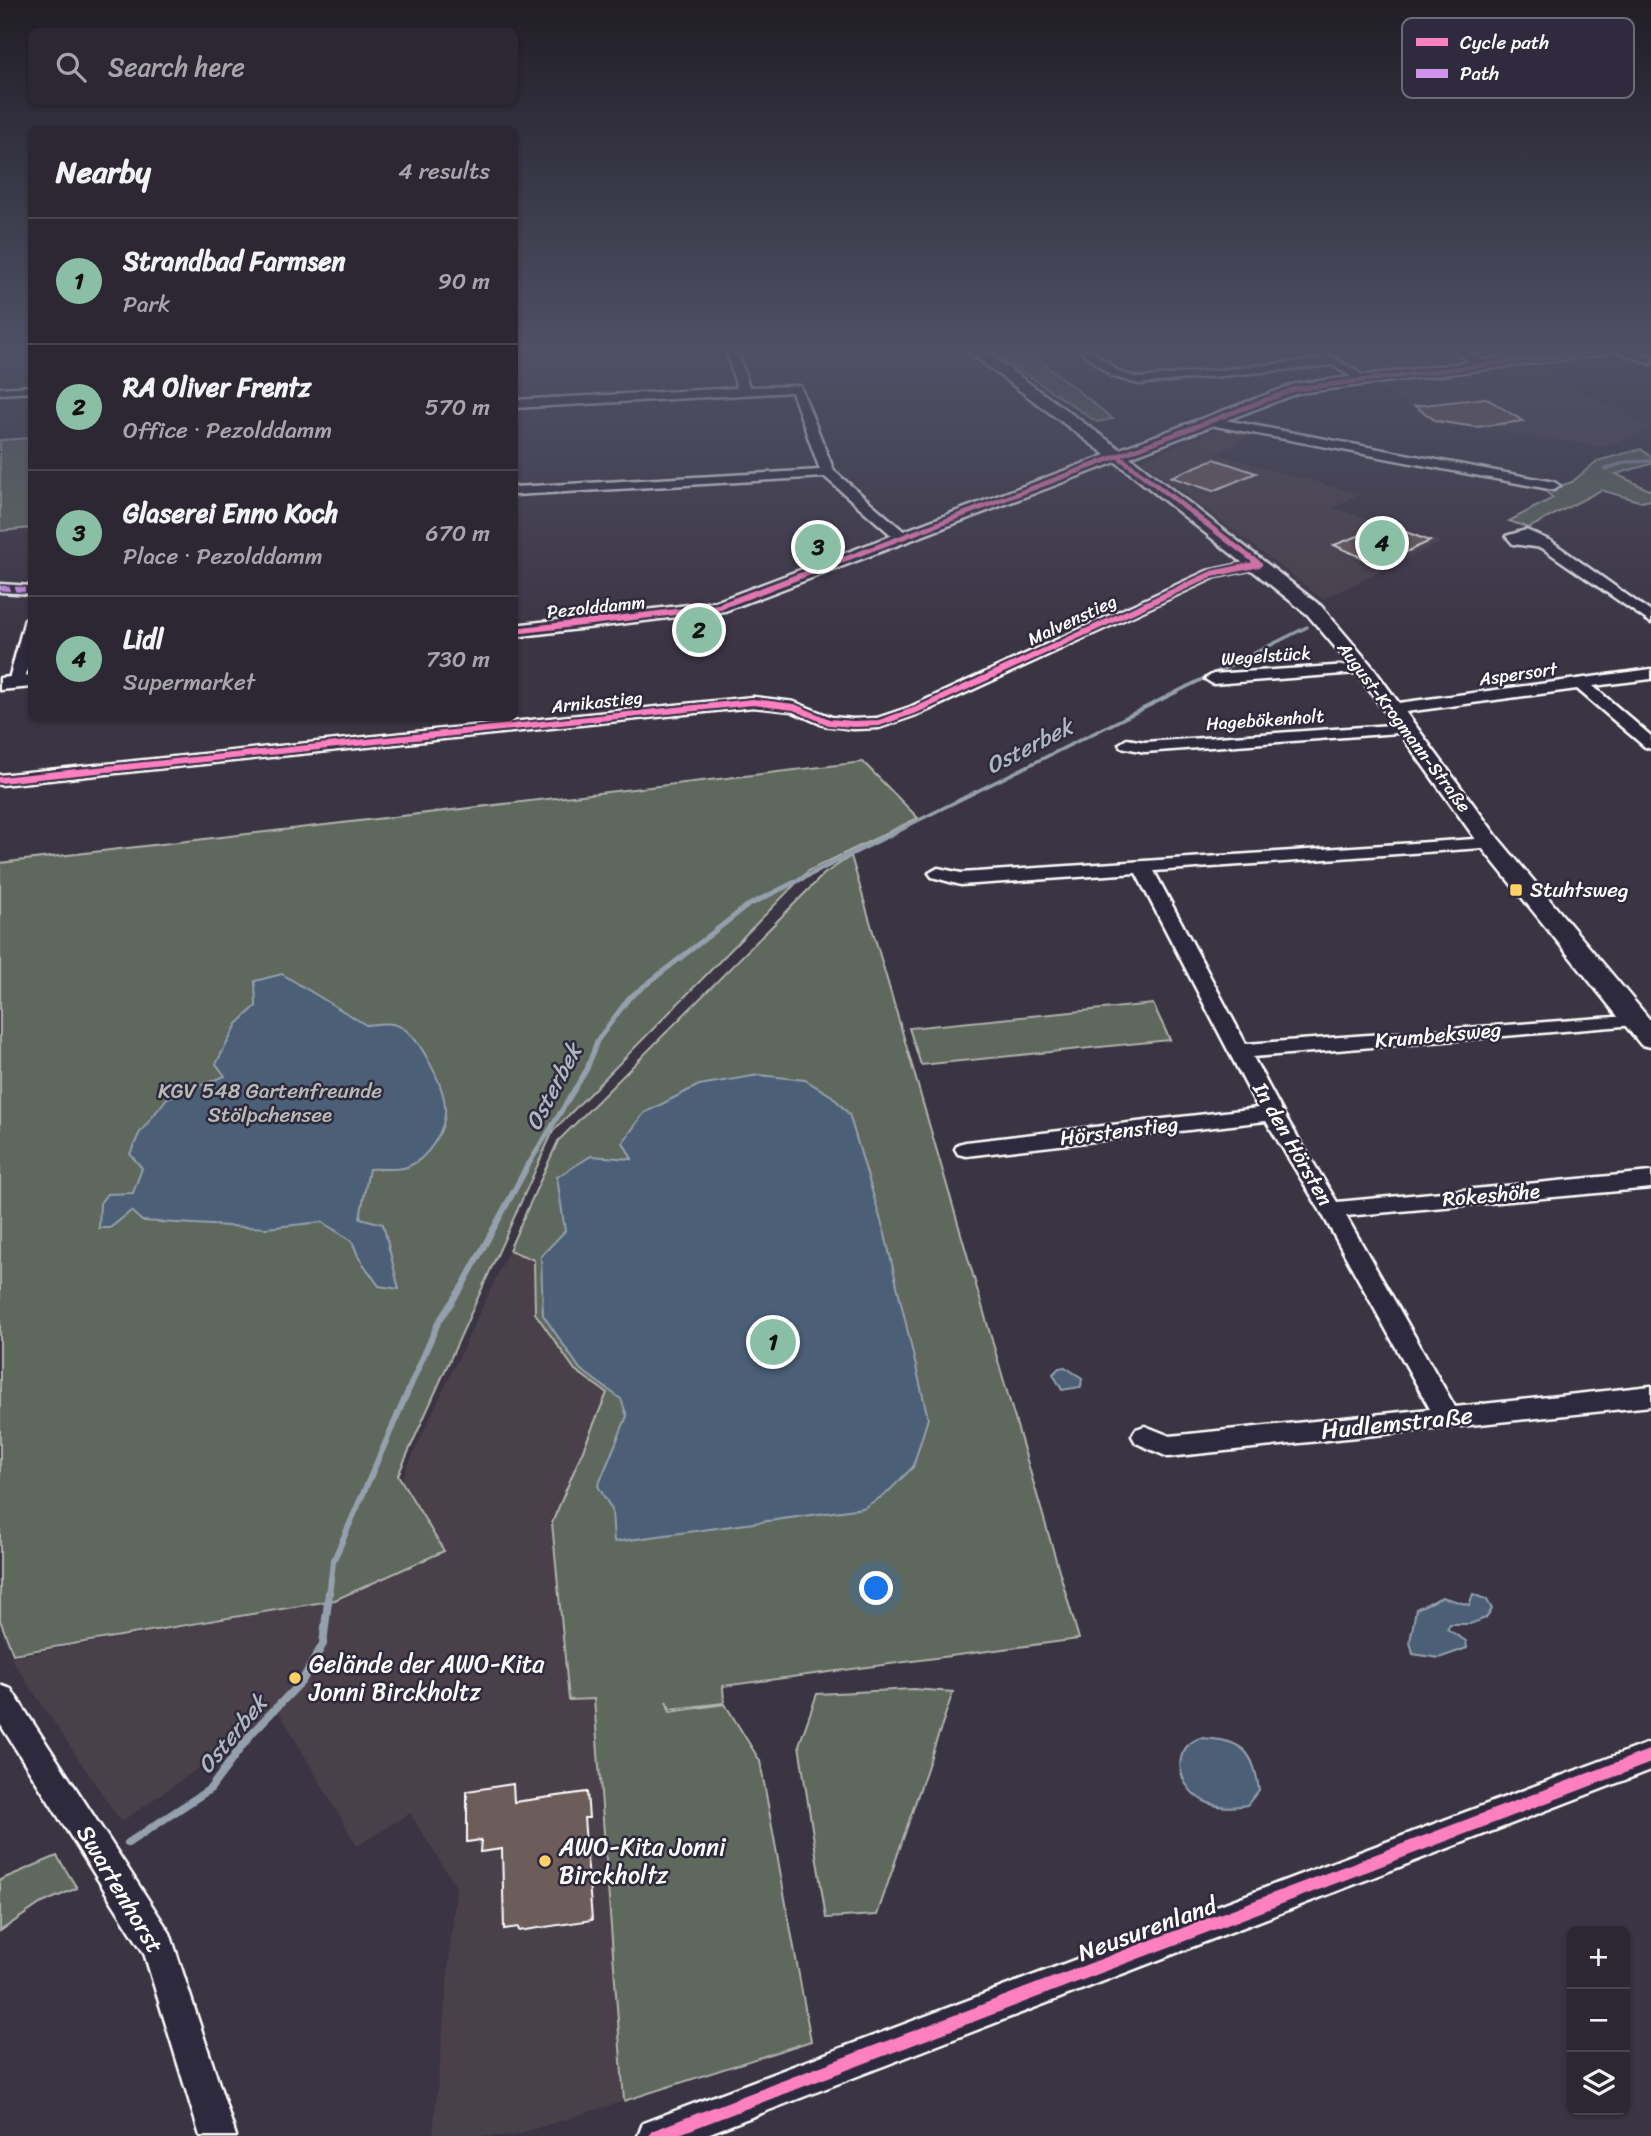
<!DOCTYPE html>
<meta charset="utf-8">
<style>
body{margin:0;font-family:Sriracha,sans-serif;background:#342f3a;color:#f1f3f6}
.controls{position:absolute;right:21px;bottom:21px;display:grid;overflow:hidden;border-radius:10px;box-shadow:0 2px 5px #0004}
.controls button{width:63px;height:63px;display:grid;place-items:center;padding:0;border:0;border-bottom:2px solid #48444d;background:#2c2732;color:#f1f3f6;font:35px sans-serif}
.you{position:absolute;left:877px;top:1589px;width:24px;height:24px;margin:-18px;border:5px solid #fff;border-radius:50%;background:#1a73e8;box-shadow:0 0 0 10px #1a73e833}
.badge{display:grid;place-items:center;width:46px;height:46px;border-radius:50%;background:#8abfa5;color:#111;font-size:23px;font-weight:700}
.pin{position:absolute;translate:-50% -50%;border:4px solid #fff;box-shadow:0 2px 7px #0006}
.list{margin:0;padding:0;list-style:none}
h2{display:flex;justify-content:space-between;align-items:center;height:91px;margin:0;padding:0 28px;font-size:30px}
h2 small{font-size:23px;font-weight:400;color:#a6a5ac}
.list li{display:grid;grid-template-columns:46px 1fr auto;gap:21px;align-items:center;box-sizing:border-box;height:126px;padding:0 28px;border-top:2px solid #48444d}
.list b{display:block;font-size:26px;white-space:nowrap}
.list p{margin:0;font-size:23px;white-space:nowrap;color:#a6a5ac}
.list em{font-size:23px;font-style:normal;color:#a6a5ac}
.icon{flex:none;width:38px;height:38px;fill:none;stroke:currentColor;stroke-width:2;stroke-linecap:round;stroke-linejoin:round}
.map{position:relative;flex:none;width:1651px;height:2136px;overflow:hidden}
.search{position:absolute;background:#2c2732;box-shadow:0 2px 5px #0004;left:28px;top:28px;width:490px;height:77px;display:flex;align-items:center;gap:18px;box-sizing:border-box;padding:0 24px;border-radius:10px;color:#a6a5ac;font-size:26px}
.panel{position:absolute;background:#2c2732;box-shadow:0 2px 5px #0004;left:28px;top:126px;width:490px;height:595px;border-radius:10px}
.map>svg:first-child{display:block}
</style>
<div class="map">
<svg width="1651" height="2136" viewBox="0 0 1651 2136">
<rect width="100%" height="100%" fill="#3b3443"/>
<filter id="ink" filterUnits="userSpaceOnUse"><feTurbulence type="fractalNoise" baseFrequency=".0143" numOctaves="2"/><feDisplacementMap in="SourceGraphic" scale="14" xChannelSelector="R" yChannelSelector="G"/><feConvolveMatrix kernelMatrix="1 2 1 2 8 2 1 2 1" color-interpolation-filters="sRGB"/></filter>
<g filter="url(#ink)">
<path fill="#4a404a" d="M 1398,350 L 1449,350 L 1468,362 L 1365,373 L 1345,361 L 1402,354 Z
M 1533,364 L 1651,429 L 1605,447 L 1435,423 L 1373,383 Z
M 1224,427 L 1252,436 L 1215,454 L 1360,494 L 1333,508 L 1441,542 L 1323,599 L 1142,460 Z
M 509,1250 L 534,1260 L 535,1313 L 575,1370 L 607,1393 L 552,1523 L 569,1699 L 594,1699 L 624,2101 L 512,2136 L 433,2136 L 456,1887 L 410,1813 L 357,1846 L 279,1712 L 121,1822 L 10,1657 L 340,1600 L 443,1552 L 402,1478 Z"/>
<path fill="#5f675b" stroke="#afb3ad" stroke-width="2" d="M 990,350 L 1027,350 L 1113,419 L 1097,422 Z
M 31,438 L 31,528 L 0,531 L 0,440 Z
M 1641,449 L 1651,457 L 1651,464 L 1616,474 L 1651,491 L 1651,500 L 1642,502 L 1601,490 L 1529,528 L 1509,521 L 1553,498 L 1545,491 L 1572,482 L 1597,461 Z
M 863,762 L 918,818 L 808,871 L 553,1131 L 398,1475 L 444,1551 L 335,1600 L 13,1654 L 0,1620 L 0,863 Z
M 851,856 L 1079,1639 L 723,1686 L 724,1703 L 670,1709 L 666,1701 L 670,1712 L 725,1704 L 760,1761 L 811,2041 L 624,2101 L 594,1699 L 569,1700 L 552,1523 L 607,1393 L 575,1370 L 535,1313 L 534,1260 L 509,1250 L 558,1141 L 824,874 Z
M 1153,1004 L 1170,1040 L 921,1065 L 909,1028 Z
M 913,1689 L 953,1692 L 877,1915 L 826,1918 L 799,1745 L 817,1694 Z
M 57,1856 L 77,1888 L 40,1904 L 0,1931 L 0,1880 Z"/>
<path fill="#4c6077" stroke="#94a0ad" stroke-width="2" d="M 282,974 L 366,1025 C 380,1023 396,1021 407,1031 C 423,1045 444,1086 445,1107 C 447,1129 428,1159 407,1167 C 396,1171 380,1168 369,1169 L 360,1218 L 383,1224 L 399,1289 L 379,1286 L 359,1258 L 352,1241 L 322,1222 L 266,1228 L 142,1221 L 131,1211 L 110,1228 L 99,1228 L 100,1203 L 107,1194 L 133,1193 L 142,1168 L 130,1154 L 139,1134 L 167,1098 L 225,1076 L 216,1064 L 237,1024 L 256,1006 L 255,981 Z
M 759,1075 L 805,1080 L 832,1096 L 849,1114 L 885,1234 L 928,1418 L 913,1467 L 886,1494 L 863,1508 L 614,1542 L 612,1510 L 598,1486 L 627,1416 L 621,1399 L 580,1369 L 543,1315 L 541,1256 L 565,1231 L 557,1177 L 591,1156 L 632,1159 L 623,1142 L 644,1113 L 699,1085 Z
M 1059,1368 L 1065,1367 L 1082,1378 L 1081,1387 L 1062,1390 L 1053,1374 Z
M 1473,1594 L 1487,1600 L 1492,1609 L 1486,1618 L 1470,1624 L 1450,1624 L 1447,1629 L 1466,1641 L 1467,1648 L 1439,1658 L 1413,1654 L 1410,1642 L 1416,1609 L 1442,1597 L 1469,1605 Z
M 1200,1738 C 1242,1740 1253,1749 1259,1790 L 1247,1805 C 1232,1807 1219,1809 1204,1801 C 1178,1788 1169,1749 1200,1738 Z"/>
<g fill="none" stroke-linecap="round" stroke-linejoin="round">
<path stroke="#94a0ad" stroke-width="3.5" d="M 1606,469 L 1626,462 L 1651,461
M 901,829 L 1307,627"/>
<path stroke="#94a0ad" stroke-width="5" d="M 527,1167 L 587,1069 L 597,1041 L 629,998 L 747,906 L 905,827"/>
<path stroke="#94a0ad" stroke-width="6" d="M 329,1595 L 333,1562 L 438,1323 L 463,1285 L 528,1165"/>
<path stroke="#94a0ad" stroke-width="8" d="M 128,1843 L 210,1789 L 251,1734 L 302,1681 L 323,1644 L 329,1593"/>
</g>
<path fill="#6c5c5a" stroke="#fff" stroke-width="2" d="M 1486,398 L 1523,421 L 1476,427 L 1436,421 L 1415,406 Z
M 1214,459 L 1256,473 L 1213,491 L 1171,477 Z
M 1387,525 L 1430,541 L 1378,565 L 1334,545 Z
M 513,1784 L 514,1802 L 587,1792 L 589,1818 L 584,1818 L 592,1920 L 519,1931 L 518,1927 L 504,1929 L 502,1849 L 480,1852 L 481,1840 L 467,1842 L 467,1791 Z"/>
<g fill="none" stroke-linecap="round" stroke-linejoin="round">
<defs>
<path id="street" d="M 726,350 L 737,350 L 749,387 L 800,386 L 834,471 L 907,534 L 907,540 L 897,540 L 825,477 L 514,495 L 514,487 L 820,470 L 792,392 L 514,408 L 514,400 L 737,388 Z
M 1080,350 L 1092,350 L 1119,372 L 1139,378 L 1323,359 L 1319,355 L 1325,352 L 1367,378 L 1357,380 L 1332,365 L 1139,384 L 1111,376 Z
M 1452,350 L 1466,350 L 1488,364 L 1478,366 Z
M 1615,350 L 1631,350 L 1651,357 L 1651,364 Z
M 32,386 L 32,392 L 0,394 L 0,388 Z
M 1209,417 L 1554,482 L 1560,486 L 1554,490 L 1205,424 L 1205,418 Z
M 1526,530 L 1551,541 L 1651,612 L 1651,623 L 1542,548 L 1513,544 L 1506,536 Z
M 1259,560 L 1266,564 L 1264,567 L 1216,577 L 922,713 L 879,728 L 853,729 L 823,725 L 791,711 L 753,707 L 0,785 L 0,775 L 753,697 L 794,702 L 832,717 L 853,719 L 877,718 L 910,707 L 1207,571 Z
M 0,584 L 32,586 L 32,594 L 0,592 Z
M 32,615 L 32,651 L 24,683 L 22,686 L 10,686 L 8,683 L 25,619 Z
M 1364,664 L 1369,666 L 1369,672 L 1213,684 L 1205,679 L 1213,674 Z
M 1651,669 L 1651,679 L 1593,686 L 1651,736 L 1651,749 L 1645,747 L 1577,689 L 1391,714 L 1383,709 L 1391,704 Z
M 1405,724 L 1413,729 L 1411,732 L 1145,752 L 1121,747 L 1119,744 L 1127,739 L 1145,742 Z
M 1490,838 L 1496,839 L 1499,843 L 1496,847 L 1154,871 L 1246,1044 L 1642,1015 L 1645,1019 L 1635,1025 L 1253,1057 L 1283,1113 L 1337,1202 L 1651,1172 L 1651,1188 L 1346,1216 L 1455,1407 L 1651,1386 L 1651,1406 L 1168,1457 L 1136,1443 L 1132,1436 L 1136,1429 L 1145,1426 L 1170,1436 L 1430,1409 L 1320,1210 L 1266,1121 L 966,1156 L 958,1154 L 955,1149 L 958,1144 L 966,1142 L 1258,1108 L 1136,873 L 961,885 L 932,877 L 929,873 L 938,868 L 961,873 Z
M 0,1685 L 11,1689 L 170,1933 L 236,2136 L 200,2136 L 144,1953 L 0,1724 Z
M 1651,1742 L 1651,1770 L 702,2136 L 638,2136 L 643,2123 L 656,2118 Z"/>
<path id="secondary" d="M 966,350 L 983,350 L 1120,449 L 1295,384 L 1566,350 L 1611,350 L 1604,354 L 1298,393 L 1130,457 L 1321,606 L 1371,665 L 1498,838 L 1651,1021 L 1651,1047 L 1641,1045 L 1482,848 L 1357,673 L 1307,614 L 1116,462 L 725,611 L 514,637 L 514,625 L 715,602 L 1106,455 Z
M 32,675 L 32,687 L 0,690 L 0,678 Z"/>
</defs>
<use href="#street" stroke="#fff" stroke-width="5"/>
<use href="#secondary" stroke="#fff" stroke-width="5"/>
<use href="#street" fill="#2f2a3d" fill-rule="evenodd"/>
<use href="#secondary" fill="#2f2a3d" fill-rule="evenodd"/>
<path stroke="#d193ec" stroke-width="5" stroke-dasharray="10 5" stroke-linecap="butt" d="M 0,588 L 32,590"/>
<defs>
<path id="cycleway-far2" d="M 1118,456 L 1256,562
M 837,562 L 1295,389 L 1604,350"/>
<path id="cycleway-far1" d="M 1254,560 L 1259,564
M 514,631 L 718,607 L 842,560
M 0,780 L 753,702 L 794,707 L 829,722 L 853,724 L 879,723 L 916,710 L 1212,574 L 1259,564"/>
<path id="cycleway" d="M 656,2136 L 1651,1756"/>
</defs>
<use href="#cycleway-far2" stroke="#2f2a3d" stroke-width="8"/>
<use href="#cycleway-far1" stroke="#2f2a3d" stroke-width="10"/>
<use href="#cycleway" stroke="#2f2a3d" stroke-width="18"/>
<use href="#cycleway-far2" stroke="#ff80c0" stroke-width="5"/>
<use href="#cycleway-far1" stroke="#ff80c0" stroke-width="6"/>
<use href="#cycleway" stroke="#ff80c0" stroke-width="13"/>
</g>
</g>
<linearGradient id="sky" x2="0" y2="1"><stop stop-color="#201d25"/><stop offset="0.54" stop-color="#4f5066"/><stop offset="1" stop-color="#4f5066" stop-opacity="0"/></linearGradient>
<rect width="1651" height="649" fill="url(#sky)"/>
<g fill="#ffd166" stroke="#2f2a3d" stroke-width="2.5">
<rect x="1509" y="883" width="14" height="14" rx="3.5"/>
<circle cx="295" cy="1678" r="7"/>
<circle cx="545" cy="1861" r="7"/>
</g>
<g text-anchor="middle" stroke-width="5" stroke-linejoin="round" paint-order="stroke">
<g font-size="18" fill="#fff" stroke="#2f2a3d">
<text transform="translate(596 607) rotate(-6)" y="6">Pezolddamm</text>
<text transform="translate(1072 620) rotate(-25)" y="6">Malvenstieg</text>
<text transform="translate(1266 656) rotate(-4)" y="6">Wegelstück</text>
<text transform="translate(1518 674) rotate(-8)" y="6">Aspersort</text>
<text transform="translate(597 702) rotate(-6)" y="6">Arnikastieg</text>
<text transform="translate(1265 720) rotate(-4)" y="6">Hagebökenholt</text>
<text transform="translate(1404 727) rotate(53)" y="6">August-Krogmann-Straße</text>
</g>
<g font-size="21" fill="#fff" stroke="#2f2a3d" text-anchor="start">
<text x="1530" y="897">Stuhtsweg</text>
</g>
<g font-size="21" fill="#fff" stroke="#2f2a3d">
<text transform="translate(1438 1035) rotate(-5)" y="7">Krumbeksweg</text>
<text transform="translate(1119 1131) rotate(-7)" y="7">Hörstenstieg</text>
<text transform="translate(1293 1144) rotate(60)" y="7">In den Hörsten</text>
<text transform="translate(1491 1195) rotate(-5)" y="7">Rokeshöhe</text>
</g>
<g font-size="21" fill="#b7bbb5" stroke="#2f2a3d">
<text x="270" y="1098">KGV 548 Gartenfreunde<tspan x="270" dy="24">Stölpchensee</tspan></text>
</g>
<g font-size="23" font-style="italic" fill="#aeb7c2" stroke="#2f2a3d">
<text transform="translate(1029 746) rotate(-27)" y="8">Osterbek</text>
<text transform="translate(553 1087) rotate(-62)" y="8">Osterbek</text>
<text transform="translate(232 1734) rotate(-50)" y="8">Osterbek</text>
</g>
<g font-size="24" fill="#fff" stroke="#2f2a3d">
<text transform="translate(1397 1423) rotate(-6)" y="8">Hudlemstraße</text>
<text transform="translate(120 1889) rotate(59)" y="8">Swartenhorst</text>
<text transform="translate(1147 1929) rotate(-20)" y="8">Neusurenland</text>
</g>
<g font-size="24" fill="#fff" stroke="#2f2a3d" text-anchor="start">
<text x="309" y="1672">Gelände der AWO-Kita<tspan x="309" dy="28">Jonni Birckholtz</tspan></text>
<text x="559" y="1855">AWO-Kita Jonni<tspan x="559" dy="28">Birckholtz</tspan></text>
</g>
</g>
<rect x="1402" y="18" width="232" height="80" rx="10" fill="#2f2a3d" stroke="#6d6a77" stroke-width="2"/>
<rect x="1416" y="38" width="32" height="8" fill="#ff80c0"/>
<rect x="1416" y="69" width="32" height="9" fill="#d193ec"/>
<g font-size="19" fill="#fff">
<text x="1460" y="49">Cycle path</text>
<text x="1460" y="80">Path</text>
</g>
</svg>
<div class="controls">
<button>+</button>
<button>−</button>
<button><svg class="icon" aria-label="layers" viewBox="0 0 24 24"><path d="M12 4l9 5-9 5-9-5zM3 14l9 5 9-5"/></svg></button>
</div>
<div class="you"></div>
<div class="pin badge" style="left:773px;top:1342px">1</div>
<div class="pin badge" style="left:699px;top:630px">2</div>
<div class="pin badge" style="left:818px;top:547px">3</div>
<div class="pin badge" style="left:1382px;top:543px">4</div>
<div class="search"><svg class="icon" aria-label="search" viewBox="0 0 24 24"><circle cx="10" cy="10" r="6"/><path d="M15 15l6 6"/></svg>Search here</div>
<section class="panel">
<h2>Nearby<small>4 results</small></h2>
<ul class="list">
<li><span class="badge">1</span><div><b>Strandbad Farmsen</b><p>Park</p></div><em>90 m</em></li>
<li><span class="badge">2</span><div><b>RA Oliver Frentz</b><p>Office · Pezolddamm</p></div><em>570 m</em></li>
<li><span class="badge">3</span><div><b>Glaserei Enno Koch</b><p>Place · Pezolddamm</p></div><em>670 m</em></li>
<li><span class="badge">4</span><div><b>Lidl</b><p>Supermarket</p></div><em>730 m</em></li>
</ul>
</section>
</div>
